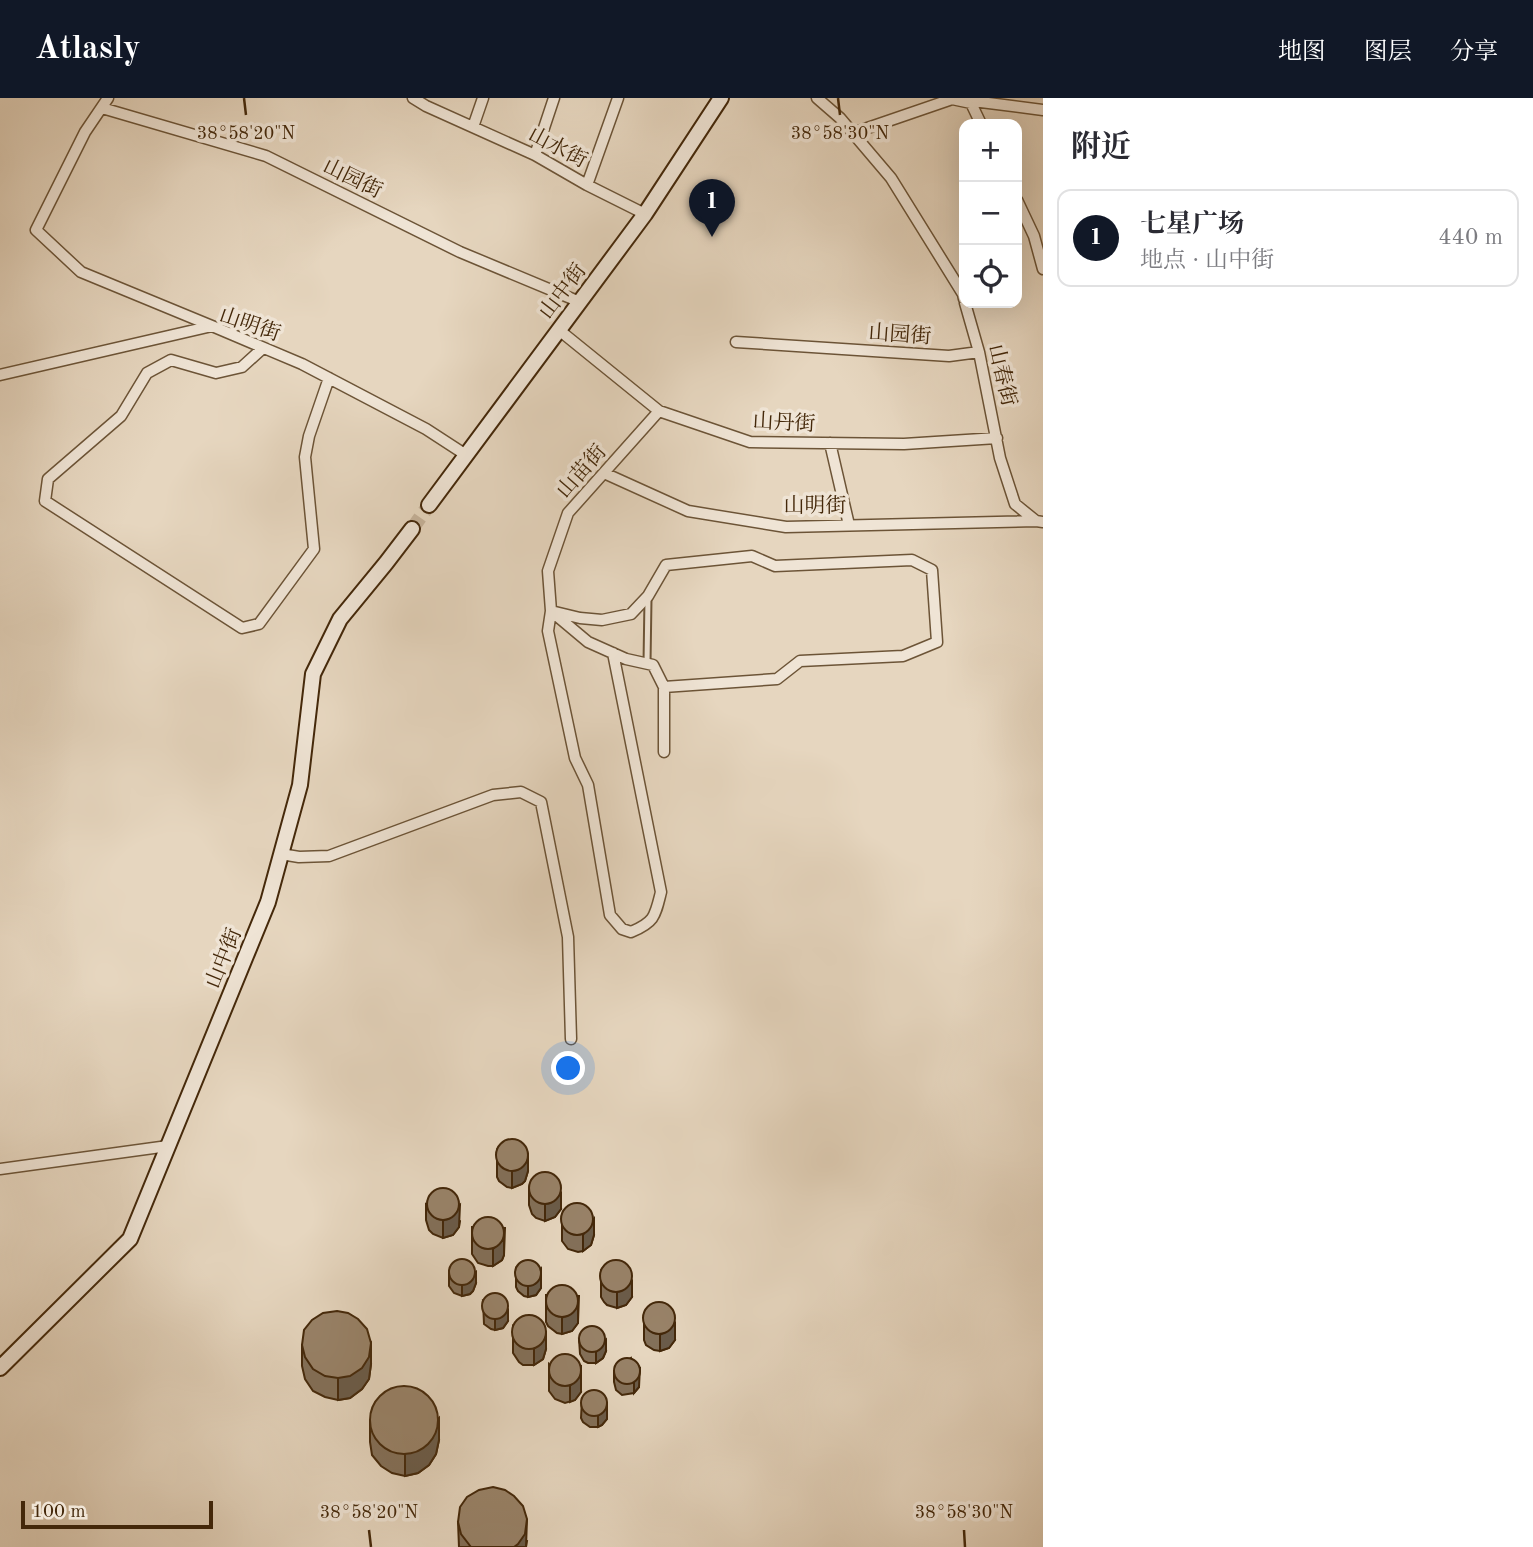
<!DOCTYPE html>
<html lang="zh">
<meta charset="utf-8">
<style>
body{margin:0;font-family:"Old Standard TT","Noto Serif SC",serif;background:#f7f7f7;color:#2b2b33}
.controls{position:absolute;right:21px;top:21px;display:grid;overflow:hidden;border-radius:14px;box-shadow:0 7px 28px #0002}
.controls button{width:63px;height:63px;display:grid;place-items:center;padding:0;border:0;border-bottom:2px solid #e1e1e2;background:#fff;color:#2b2b33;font:35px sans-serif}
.scale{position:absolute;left:21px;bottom:18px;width:192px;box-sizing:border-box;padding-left:7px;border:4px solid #44280a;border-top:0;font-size:19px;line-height:24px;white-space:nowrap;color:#44280a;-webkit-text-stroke:5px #efe4d5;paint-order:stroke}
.you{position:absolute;left:569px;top:971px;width:24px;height:24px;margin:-18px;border:5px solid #fff;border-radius:50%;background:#1a73e8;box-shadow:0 0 0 10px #1a73e833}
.badge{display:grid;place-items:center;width:46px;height:46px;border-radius:50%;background:#111827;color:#fff;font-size:23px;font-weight:700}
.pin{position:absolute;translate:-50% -58px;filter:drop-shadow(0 2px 4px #0008)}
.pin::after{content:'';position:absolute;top:37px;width:24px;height:21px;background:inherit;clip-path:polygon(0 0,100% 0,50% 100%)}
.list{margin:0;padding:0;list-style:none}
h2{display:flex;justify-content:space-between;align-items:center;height:91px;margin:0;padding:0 28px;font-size:30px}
h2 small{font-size:23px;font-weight:400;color:#7c7c81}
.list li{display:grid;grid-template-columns:46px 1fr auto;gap:21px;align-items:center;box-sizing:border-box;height:98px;margin:0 14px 14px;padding:0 14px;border:2px solid #e1e1e2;border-radius:14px}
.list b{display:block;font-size:26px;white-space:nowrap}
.list p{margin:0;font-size:23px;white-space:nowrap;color:#7c7c81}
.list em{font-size:23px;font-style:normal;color:#7c7c81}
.icon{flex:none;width:38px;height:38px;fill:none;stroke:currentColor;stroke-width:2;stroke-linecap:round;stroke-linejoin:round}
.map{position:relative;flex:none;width:1043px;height:1449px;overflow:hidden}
header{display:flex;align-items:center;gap:42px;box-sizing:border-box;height:98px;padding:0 35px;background:#111827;color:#fff}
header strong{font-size:33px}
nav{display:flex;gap:38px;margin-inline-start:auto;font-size:24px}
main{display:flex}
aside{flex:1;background:#fff}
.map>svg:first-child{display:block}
</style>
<header>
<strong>Atlasly</strong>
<nav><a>地图</a><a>图层</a><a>分享</a></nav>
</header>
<main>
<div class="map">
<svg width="1043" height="1449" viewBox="0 0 1043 1449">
<rect width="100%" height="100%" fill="#e6d6bf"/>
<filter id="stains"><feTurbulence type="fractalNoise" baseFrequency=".00286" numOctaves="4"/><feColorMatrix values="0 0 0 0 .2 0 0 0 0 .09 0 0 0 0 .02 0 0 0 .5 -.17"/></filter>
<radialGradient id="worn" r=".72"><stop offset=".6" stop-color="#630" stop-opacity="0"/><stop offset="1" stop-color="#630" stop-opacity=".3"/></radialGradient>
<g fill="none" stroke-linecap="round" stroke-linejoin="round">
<path stroke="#c6b39b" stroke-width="14" stroke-dasharray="14 7" stroke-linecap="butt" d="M 412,431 L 429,407"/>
<defs>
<path id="lane" d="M 647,565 L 648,501"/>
<path id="street" d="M 108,0 L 85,34 L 36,132 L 81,174 L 212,228
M 413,0 L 426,8 L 535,57 L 587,87 L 645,116
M 817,0 L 840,20 L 891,80 L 963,196 L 964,201
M 965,2 L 1043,12
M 102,10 L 266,58 L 460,154 L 580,204
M 473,29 L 483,0
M 853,35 L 952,1 L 971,5 L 981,26
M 535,57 L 554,0
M 587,87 L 618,0
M 1017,102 L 1034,138 L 1043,171
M 965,205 L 979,254 L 1000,360 L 1015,406 L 1036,423 L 1043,424
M 559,232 L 659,313 L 750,344 L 904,346 L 997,340
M 736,244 L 949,258 L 979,254
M 263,250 L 242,269 L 216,275 L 171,262 L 147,275 L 121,318 L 48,381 L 45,403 L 242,530 L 259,526 L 314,451 L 305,359 L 309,338 L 329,280
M 0,277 L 212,228 L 302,266 L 426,331 L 466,357
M 659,313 L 568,415 L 548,473 L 551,513 L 588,544 L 626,561 L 653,567 L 664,589 L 664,654
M 830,345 L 849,427
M 604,375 L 688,413 L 786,429 L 1036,423
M 613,555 L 661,794 C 655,818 655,824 631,834 L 622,831 L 610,817 L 588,687 L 575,660 L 548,533 L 551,513 L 580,520 L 602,522 L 631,516 L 648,498 L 666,467 L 752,458 L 775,468 L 912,462 L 932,472 L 937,544 L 903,558 L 800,563 L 777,581 L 664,589
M 281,756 L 299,759 L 329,758 L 493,697 L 521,694 L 541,704 L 568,839 L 571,941
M 0,1071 L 168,1048"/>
<path id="secondary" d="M 429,407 L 645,116 L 721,0
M 0,1270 L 130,1141 L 268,804 L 300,687 L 313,576 L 340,521 L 386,465 L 412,431"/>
</defs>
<use href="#lane" stroke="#6c5437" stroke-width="9"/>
<use href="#street" stroke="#6c5437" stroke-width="13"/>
<use href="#secondary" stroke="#44280a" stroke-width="18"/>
<use href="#lane" stroke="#efe4d5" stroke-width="5"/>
<use href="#street" stroke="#efe4d5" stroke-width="10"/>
<use href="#secondary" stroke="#efe4d5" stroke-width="14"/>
</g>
<path fill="#837059" stroke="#44280a" stroke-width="2" d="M 497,1052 L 528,1073 L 525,1083 L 522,1086 L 512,1090 L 507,1089 L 499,1083 L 497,1079 Z
M 529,1090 L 561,1111 L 555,1119 L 545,1123 L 536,1120 L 532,1116 L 529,1107 Z
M 426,1106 L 460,1123 L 459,1129 L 453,1137 L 443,1140 L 433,1136 L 429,1132 L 426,1122 Z
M 562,1117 L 594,1137 L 591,1147 L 583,1153 L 578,1154 L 568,1151 L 562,1143 Z
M 472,1129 L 505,1130 L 504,1157 L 502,1162 L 493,1168 L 488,1168 L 478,1165 L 472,1156 Z
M 516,1170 L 541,1182 L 541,1190 L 536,1197 L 528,1199 L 524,1198 L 518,1193 L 516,1189 Z
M 449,1173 L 476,1185 L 473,1193 L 470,1196 L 462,1198 L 454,1195 L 449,1188 Z
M 601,1173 L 632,1199 L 626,1207 L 617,1210 L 607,1207 L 604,1204 L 601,1199 Z
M 546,1197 L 579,1198 L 578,1225 L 572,1233 L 562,1236 L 557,1235 L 548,1228 L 546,1224 Z
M 483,1203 L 508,1223 L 503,1230 L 495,1232 L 491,1231 L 484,1226 Z
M 644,1216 L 675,1242 L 669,1250 L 660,1253 L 654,1252 L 646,1247 L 644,1242 Z
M 513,1228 L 546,1251 L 543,1261 L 534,1267 L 523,1267 L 519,1264 L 513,1255 Z
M 579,1241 L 606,1253 L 603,1260 L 596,1265 L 588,1265 L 584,1263 L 580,1256 Z
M 302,1247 L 371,1266 L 369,1281 L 362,1291 L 350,1300 L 338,1302 L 325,1299 L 313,1293 L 305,1281 L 302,1268 Z
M 631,1260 L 639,1289 L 634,1295 L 622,1297 L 616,1292 L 614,1284 L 614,1273 Z
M 549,1266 L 581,1294 L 575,1302 L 565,1305 L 555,1301 L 549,1293 Z
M 582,1301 L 607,1317 L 607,1321 L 602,1327 L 598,1329 L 590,1329 L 583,1324 L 581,1320 Z
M 370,1323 L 439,1342 L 436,1356 L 429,1367 L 418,1375 L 405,1378 L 392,1375 L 381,1368 L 372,1357 L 370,1344 Z
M 458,1424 L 527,1443 L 526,1449 L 459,1449 Z"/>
<path fill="#6a5b49" stroke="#44280a" stroke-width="2" d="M 528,1057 L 528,1073 L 525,1083 L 522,1086 L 512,1090 L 512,1073 Z
M 561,1095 L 561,1111 L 555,1119 L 545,1123 L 545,1106 Z
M 460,1107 L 459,1129 L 453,1137 L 443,1140 L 443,1123 Z
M 594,1121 L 594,1137 L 591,1147 L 583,1153 L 583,1137 Z
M 504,1141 L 504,1157 L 502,1162 L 493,1168 L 493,1151 Z
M 541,1171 L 541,1190 L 536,1197 L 528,1199 L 528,1188 Z
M 476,1174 L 476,1185 L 473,1193 L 470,1196 L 462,1198 L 462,1187 Z
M 632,1183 L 632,1199 L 626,1207 L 617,1210 L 617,1194 Z
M 578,1208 L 578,1225 L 572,1233 L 562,1236 L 562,1220 Z
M 508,1212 L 508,1223 L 503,1230 L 495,1232 L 495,1221 Z
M 675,1225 L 675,1242 L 669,1250 L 660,1253 L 660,1237 Z
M 546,1235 L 546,1251 L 543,1261 L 534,1267 L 534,1251 Z
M 606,1242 L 606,1253 L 603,1260 L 596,1265 L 596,1254 Z
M 371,1245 L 371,1266 L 369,1281 L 362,1291 L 350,1300 L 338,1302 L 338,1280 Z
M 581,1267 L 581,1294 L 575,1302 L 570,1304 L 570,1288 Z
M 640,1269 L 639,1289 L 634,1295 L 634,1284 Z
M 607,1306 L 607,1321 L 602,1327 L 598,1329 L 598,1318 Z
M 439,1320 L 439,1342 L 436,1356 L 429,1367 L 418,1375 L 405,1378 L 405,1356 Z
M 527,1421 L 526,1449 L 514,1449 Z"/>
<path fill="#988268" stroke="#44280a" stroke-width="2" d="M496 1057a16 16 0 1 1 32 0a16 16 0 1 1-32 0Z
M529 1090a16 16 0 1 1 32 0a16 16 0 1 1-32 0Z
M427 1106a16 16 0 1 1 32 0a16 16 0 1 1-32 0Z
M561 1121a16 16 0 1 1 32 0a16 16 0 1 1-32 0Z
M472 1135a16 16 0 1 1 32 0a16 16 0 1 1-32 0Z
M449 1174a13 13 0 1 1 26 0a13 13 0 1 1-26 0Z
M515 1175a13 13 0 1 1 26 0a13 13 0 1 1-26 0Z
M600 1178a16 16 0 1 1 32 0a16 16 0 1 1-32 0Z
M546 1203a16 16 0 1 1 32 0a16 16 0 1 1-32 0Z
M482 1208a13 13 0 1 1 26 0a13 13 0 1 1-26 0Z
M643 1220a16 16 0 1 1 32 0a16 16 0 1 1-32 0Z
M 337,1213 L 348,1215 L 358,1221 L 367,1231 L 371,1245 L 369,1259 L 362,1270 L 350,1278 L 338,1280 L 325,1278 L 313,1271 L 305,1259 L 302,1247 L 304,1232 L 312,1222 L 323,1215 Z
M512 1234a17 17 0 1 1 34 0a17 17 0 1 1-34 0Z
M579 1241a13 13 0 1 1 26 0a13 13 0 1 1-26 0Z
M549 1272a16 16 0 1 1 32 0a16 16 0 1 1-32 0Z
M614 1273a13 13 0 1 1 26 0a13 13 0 1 1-26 0Z
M370 1322a34 34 0 1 1 68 0a34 34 0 1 1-68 0Z
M581 1305a13 13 0 1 1 26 0a13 13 0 1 1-26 0Z
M 493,1389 L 505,1392 L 514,1398 L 523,1408 L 527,1421 L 525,1436 L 518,1446 L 514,1449 L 471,1449 L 461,1436 L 458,1424 L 460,1409 L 467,1399 L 479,1392 Z"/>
<path fill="none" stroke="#44280a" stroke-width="2.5" d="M 244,0 L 246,17M 838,0 L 840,17M 369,1432 L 371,1449M 964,1432 L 965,1449"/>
<g text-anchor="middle" stroke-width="7" stroke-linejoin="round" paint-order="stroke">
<g font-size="21" fill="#44280a" stroke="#efe4d5">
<text transform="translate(558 49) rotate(28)" y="7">山水街</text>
<text transform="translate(353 80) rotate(26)" y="7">山园街</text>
<text transform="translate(562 193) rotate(-53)" y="7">山中街</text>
<text transform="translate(250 226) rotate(19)" y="7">山明街</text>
<text transform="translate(900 236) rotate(4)" y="7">山园街</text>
<text transform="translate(1003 277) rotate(77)" y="7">山春街</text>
<text transform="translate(784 324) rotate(3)" y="7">山丹街</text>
<text transform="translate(581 373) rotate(-49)" y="7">山苗街</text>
<text x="815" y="414">山明街</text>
<text transform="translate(223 860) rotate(-68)" y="7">山中街</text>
</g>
</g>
<g font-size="18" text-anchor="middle" fill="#44280a" stroke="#efe4d5" stroke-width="7" stroke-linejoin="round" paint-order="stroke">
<text x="246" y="41">38°58'20"N</text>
<text x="840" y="41">38°58'30"N</text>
<text x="369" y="1420">38°58'20"N</text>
<text x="964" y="1420">38°58'30"N</text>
</g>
<rect width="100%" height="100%" filter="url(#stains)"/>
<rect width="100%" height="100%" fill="url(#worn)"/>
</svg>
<div class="controls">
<button>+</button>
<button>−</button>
<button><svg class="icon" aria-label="locate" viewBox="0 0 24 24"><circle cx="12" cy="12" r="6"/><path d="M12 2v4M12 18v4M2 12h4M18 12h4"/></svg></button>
</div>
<div class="scale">100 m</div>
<div class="you"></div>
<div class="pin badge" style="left:712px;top:139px">1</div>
</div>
<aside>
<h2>附近<small></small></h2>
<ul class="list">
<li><span class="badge">1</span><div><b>七星广场</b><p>地点 · 山中街</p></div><em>440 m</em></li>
</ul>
</aside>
</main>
